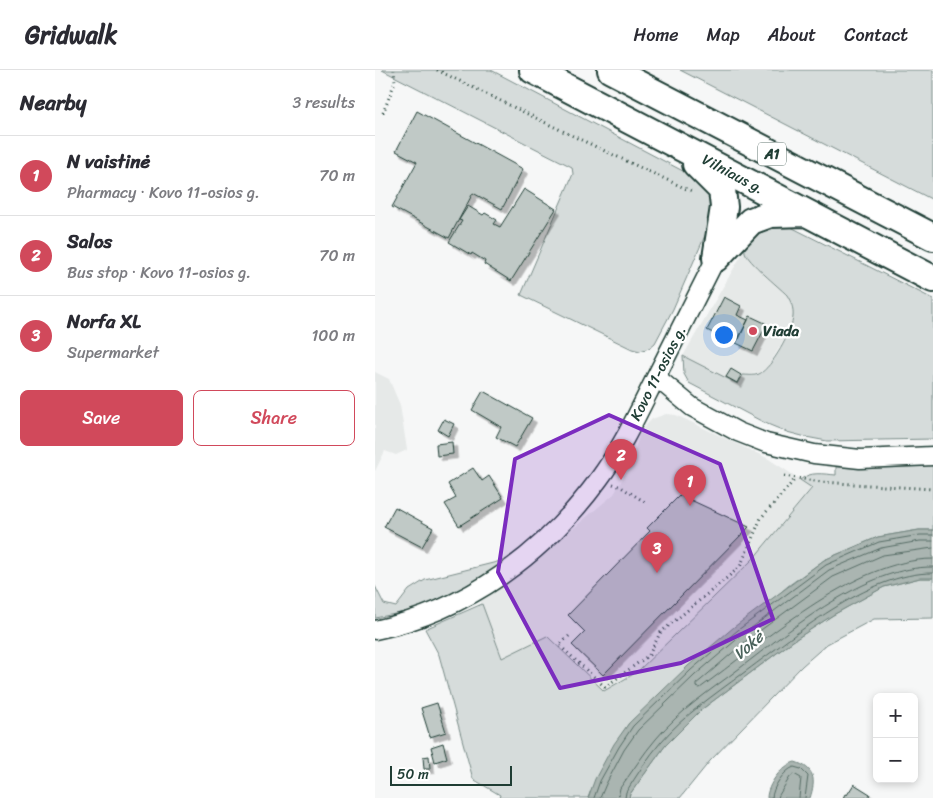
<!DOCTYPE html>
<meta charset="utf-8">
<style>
body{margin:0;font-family:Sriracha,sans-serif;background:#f2f2f3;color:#2b2b33}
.controls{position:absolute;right:15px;bottom:15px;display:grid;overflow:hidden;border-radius:8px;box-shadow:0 2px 8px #0003}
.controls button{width:45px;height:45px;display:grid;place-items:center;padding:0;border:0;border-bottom:1px solid #e1e1e2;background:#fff;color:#2b2b33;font:25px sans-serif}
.scale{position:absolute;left:15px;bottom:12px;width:122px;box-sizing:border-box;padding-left:5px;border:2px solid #1f3d34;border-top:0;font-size:14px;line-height:18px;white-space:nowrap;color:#1f3d34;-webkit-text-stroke:4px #fff;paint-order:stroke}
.you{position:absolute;left:348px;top:264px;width:18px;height:18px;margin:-12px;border:4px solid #fff;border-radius:50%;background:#1a73e8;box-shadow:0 0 0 8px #1a73e833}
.badge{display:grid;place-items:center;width:32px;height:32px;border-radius:50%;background:#d1495b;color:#fff;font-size:16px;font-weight:700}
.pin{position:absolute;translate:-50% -41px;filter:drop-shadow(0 1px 2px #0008)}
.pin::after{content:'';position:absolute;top:26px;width:18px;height:15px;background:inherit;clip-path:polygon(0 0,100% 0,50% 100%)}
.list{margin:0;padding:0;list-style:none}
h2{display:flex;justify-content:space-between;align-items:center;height:65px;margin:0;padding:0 20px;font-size:21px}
h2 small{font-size:16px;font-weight:400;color:#7c7c81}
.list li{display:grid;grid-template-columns:32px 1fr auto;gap:15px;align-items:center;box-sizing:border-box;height:80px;padding:0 20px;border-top:1px solid #e1e1e2}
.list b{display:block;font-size:19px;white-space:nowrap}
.list p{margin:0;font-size:16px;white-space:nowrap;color:#7c7c81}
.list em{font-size:16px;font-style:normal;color:#7c7c81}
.actions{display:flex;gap:10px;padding:15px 20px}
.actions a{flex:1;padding:11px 0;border:1px solid #d1495b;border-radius:8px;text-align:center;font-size:18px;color:#d1495b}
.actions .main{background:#d1495b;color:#fff}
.map{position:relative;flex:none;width:558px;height:728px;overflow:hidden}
header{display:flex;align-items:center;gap:30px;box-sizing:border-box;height:70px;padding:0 25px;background:#fff;border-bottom:1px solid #e1e1e2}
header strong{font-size:24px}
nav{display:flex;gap:28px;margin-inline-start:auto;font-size:18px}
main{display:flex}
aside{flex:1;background:#fff}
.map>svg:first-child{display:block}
</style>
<header>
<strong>Gridwalk</strong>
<nav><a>Home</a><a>Map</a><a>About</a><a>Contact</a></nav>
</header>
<main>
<aside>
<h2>Nearby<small>3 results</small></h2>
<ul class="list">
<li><span class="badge">1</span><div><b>N vaistinė</b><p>Pharmacy · Kovo 11-osios g.</p></div><em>70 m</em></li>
<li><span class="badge">2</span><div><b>Salos</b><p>Bus stop · Kovo 11-osios g.</p></div><em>70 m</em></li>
<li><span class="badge">3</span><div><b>Norfa XL</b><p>Supermarket</p></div><em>100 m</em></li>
</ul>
<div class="actions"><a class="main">Save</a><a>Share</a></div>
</aside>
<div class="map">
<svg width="558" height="728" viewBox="0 0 558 728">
<defs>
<filter id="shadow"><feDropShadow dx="4.5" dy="4.5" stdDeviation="0" flood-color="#0004"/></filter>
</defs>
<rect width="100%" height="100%" fill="#f6f7f7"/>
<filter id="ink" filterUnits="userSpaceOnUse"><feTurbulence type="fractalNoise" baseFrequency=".02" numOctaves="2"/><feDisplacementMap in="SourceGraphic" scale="10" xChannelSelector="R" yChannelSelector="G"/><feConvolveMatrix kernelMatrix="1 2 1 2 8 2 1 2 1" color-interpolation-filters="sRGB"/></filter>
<g filter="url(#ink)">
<path fill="#e6e9e8" d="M 370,179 L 371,183 L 412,225 L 418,239 L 418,249 L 415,259 L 393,297 L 384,303 L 368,305 L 363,315 L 308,286 Z
M 0,302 L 14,309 L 25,335 L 32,380 L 21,385 L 10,381 L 0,401 Z
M 291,344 L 301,345 L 392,388 L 437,417 L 378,489 L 262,602 L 229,621 L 172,566 L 128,589 L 105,530 L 163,488 L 239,424 L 254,398 L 266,360 L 277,349 Z"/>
<path fill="#d6dcdb" stroke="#7a8c88" d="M 7,0 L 116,0 L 325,110 L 339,124 L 335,154 L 298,239 L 280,273 L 274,278 L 265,281 L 257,279 L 146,225 L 198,104 L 197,97 Z
M 305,0 L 558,0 L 558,130 Z
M 408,153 L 558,229 L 558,369 L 452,371 L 431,367 L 412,362 L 390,353 L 314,313 L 309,304 L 308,286 L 363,314 L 368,305 C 373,305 379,306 384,304 C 397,298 417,261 418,247 C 419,238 416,232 412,225 C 403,216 373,192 370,182 C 369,175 372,168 375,163 Z
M 558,395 L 558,460 L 544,460 L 503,467 L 449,490 L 413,516 L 254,653 C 238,677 224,701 213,728 L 124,728 L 125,725 L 98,709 L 64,585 L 50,559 L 107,534 L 127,588 L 172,566 L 229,621 L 262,602 L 378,489 L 437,418 L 425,410 C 435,401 448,404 461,405 L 461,397 Z
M 134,489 L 100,514 L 40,540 L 0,548 L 0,516 L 9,534 L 21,537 L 34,520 L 50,510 Z
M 545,508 L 558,508 L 558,548 L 499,549 L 452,574 L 427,596 L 335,691 L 305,728 L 254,728 L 255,724 L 290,676 L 326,640 L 418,571 L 458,545 L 509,517 Z"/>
<path fill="#aab5b1" stroke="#72857f" d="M 544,460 L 558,460 L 558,508 L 545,508 L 509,517 L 458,545 L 418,571 L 326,640 L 290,676 L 255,724 L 254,728 L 213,728 L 220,709 L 239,674 L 254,653 L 313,596 L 359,557 L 449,490 L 503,467 Z
M 420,692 C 440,698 441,710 435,728 L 392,728 C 392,715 407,695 420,692 Z"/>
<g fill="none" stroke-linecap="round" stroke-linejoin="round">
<path stroke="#576d66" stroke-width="1" d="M 558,478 L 508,485 L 458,507 L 371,571 L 326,610 L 321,614 L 321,617 L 325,618 C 387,573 479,489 558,489
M 219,728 L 225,711 L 244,677 L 258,656 L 316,600 L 363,560 L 451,495 L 504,472 L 545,465 L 558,465
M 225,728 L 231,714 L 249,680 L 263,660 L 320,605 L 367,565 L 454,500 L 506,478 L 545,471 L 558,471
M 243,728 L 245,718 C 257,702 268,684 281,669 C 305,640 336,620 365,598 C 416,559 492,496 558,497
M 250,728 L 251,722 C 262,705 273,687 286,672 C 309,645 339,625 367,604 C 417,568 493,502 558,503
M 397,728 C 397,718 409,700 419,697 L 426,699 L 433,706 L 430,728
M 403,728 L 404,725 L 415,707 L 419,704 L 426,708 L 424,728"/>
</g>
<path fill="#c0c9c6" stroke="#1f3d34" filter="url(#shadow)" d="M 42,41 L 148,99 L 127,139 L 98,123 L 74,168 L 17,137 L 42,92 L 21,81 Z
M 149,119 L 181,139 L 136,211 L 109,194 L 110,191 L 97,183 L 96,185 L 74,172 L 87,151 L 84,150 L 93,136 L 108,145 L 110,143 L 122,150 L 119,154 L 125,157 Z
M 349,227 L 366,236 L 362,245 L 373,250 L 364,269 L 352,263 L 349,269 L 332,260 Z
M 375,246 L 392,254 L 378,281 L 361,273 Z
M 356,299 L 366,305 L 362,313 L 351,307 Z
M 108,321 L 157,348 L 140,377 L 121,367 L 126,357 L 97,340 Z
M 69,349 L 79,354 L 73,366 L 63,360 Z
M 77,372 L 78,384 L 62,386 L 61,374 Z
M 98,398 L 107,411 L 114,406 L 128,428 L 84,456 L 70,434 L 81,428 L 73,414 Z
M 305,425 L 374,457 L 228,605 L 197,575 L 210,562 L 193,545 L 275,461 L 272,458 Z
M 20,437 L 58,458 L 47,477 L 9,457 Z
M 62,633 L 71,662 L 55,667 L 46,638 Z
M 68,673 L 72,688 L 60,692 L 56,677 Z
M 54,686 L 55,699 L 49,699 L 48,687 Z
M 479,714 L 495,724 L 493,728 L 468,728 L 470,724 L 472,725 Z"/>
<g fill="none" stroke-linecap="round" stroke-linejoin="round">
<defs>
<path id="minor" d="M 281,307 L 317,337 L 363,362 L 391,373 L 439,384 L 485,389 L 558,386
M 0,560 C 92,541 169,484 224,409 C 245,381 262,345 278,313 C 299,272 320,230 341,188"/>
<path id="highway" d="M 158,0 L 558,209
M 236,0 L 558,167
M 321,94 L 347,120 L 349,137 L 341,188
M 341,188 L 376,151 L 395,144 L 431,143"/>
</defs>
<use href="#minor" stroke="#1f3d34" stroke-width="21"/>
<use href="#highway" stroke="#1f3d34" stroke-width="30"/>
<path stroke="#1f3d34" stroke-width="3" stroke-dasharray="1 4" stroke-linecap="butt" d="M 62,0 L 200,67 L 318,122
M 8,43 L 20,12 L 19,0
M 409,406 L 446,412 L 558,419
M 238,414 L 246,417 L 270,432
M 194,566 L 184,575 L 230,617 L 274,585 L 285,563 L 365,497 L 386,448 L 421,408"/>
<use href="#minor" stroke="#fff" stroke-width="18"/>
<use href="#highway" stroke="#fff" stroke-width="26"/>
</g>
</g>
<path fill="#7b2cbf" fill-opacity="0.2" stroke="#7b2cbf" stroke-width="4" stroke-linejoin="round" d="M 234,345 L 345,394 L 398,549 L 306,593 L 185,618 L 123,502 L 140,389 Z"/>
<circle fill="#d1495b" stroke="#fff" stroke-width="2" cx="378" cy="261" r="5"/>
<g text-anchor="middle" stroke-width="4.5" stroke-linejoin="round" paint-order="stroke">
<rect fill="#fff" stroke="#627771" stroke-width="1" x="383" y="72.5" width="28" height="23" rx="4"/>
<g font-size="14" font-weight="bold" fill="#1f3d34">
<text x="397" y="89">A1</text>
</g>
<g font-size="15" fill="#1f3d34" stroke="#fff">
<text transform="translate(358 104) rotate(28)" y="5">Vilniaus g.</text>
<text transform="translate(283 303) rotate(-63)" y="5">Kovo 11-osios g.</text>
</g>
<g font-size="15" font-weight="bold" fill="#1f3d34" stroke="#fff" text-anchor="start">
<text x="388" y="266">Viada</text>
</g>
<g font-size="16" font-style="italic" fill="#49615a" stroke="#fff">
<text transform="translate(373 575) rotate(-41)" y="6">Vokė</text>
</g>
</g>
</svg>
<div class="controls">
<button>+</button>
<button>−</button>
</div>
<div class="scale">50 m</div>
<div class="you"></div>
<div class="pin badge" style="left:315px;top:436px">1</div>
<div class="pin badge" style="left:246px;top:410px">2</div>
<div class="pin badge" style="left:282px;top:503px">3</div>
</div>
</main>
